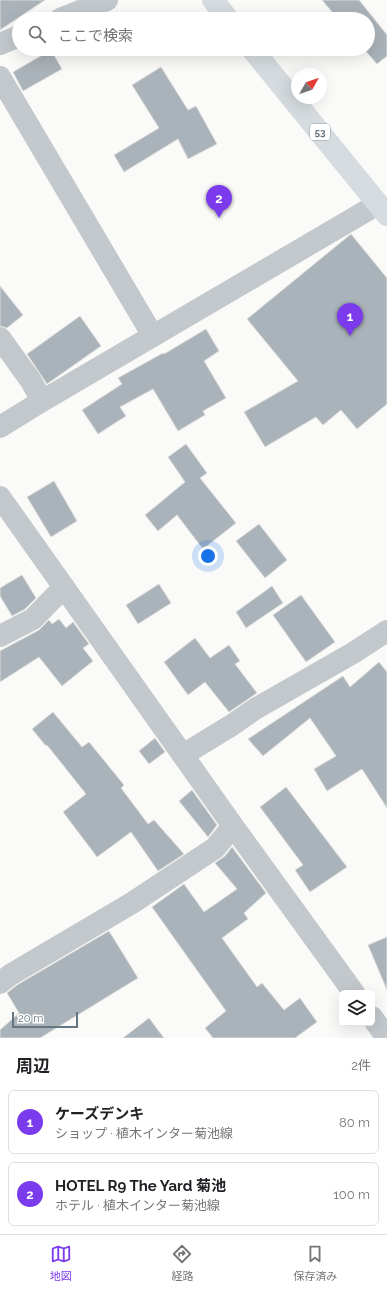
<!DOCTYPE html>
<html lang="ja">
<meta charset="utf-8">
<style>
body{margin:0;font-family:Raleway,"Noto Sans JP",sans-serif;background:#f6f6f6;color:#202124}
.controls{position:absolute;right:12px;bottom:12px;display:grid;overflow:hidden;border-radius:6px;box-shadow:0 4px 16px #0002}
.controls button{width:36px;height:36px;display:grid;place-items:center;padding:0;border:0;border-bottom:1px solid #e0e0e0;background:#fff;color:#202124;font:20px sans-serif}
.compass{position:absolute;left:291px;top:68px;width:36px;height:36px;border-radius:50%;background:#fff;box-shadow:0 4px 16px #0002;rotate:50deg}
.scale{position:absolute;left:12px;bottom:10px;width:66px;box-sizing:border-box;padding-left:4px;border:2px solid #657683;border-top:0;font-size:11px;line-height:14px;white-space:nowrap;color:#657683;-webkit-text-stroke:3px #fff;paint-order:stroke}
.you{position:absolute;left:208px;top:556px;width:14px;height:14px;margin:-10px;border:3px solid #fff;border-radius:50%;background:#1a73e8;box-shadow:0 0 0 6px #1a73e833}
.badge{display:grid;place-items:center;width:26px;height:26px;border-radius:50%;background:#7c3aed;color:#fff;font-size:13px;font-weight:700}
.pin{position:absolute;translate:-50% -33px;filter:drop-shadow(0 1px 2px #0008)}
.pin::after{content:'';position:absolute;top:21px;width:14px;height:12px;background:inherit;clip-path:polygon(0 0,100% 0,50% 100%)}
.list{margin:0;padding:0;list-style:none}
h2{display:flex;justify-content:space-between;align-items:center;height:52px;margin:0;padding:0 16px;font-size:17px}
h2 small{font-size:13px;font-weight:400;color:#757577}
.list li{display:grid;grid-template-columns:26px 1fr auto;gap:12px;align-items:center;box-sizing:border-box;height:64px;margin:0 8px 8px;padding:0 8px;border:1px solid #e0e0e0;border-radius:6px}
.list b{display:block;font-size:15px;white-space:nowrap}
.list p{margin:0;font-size:13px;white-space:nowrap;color:#757577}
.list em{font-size:13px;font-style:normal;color:#757577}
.icon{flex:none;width:22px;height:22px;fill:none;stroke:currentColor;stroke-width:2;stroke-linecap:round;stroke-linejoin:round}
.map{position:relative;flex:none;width:387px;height:1038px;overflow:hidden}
.search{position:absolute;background:#fff;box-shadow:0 4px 16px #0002;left:12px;right:12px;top:12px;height:44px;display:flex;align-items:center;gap:10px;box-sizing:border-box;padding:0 14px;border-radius:22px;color:#757577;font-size:15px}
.sheet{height:196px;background:#fff}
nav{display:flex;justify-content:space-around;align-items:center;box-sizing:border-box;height:56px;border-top:1px solid #e0e0e0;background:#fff;font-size:11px;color:#757577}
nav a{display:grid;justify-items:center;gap:2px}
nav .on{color:#7c3aed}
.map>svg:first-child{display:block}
</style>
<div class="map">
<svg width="387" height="1038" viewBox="0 0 387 1038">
<rect width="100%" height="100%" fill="#fafaf8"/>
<path fill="#aab3b9" stroke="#dcdcda" d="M 0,0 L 45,0 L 0,30 Z
M 322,0 L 359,0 L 387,35 L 387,56 L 377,64 L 364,49 L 368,49 L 368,19 L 338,19 Z
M 51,50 L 62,69 L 23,91 L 13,72 Z
M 161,67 L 188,110 L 196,106 L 217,144 L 188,159 L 178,139 L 124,172 L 114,155 L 159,128 L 132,85 Z
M 351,234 L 387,278 L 387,404 L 357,429 L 341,410 L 323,425 L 316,417 L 265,447 L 244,412 L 298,381 L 247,319 Z
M 0,286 L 23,315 L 7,328 L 0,326 Z
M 80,316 L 101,346 L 47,384 L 27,354 Z
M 206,329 L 219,351 L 204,361 L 226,398 L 203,411 L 205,415 L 178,431 L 153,389 L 120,407 L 126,416 L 98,434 L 82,410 L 122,384 L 118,378 L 163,353 L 164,354 Z
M 186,444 L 207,473 L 200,478 L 236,523 L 203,549 L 177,515 L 158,531 L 145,515 L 185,482 L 168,457 Z
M 54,481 L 77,521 L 51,537 L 27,497 Z
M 259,524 L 287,560 L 265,578 L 236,541 Z
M 22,575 L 36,598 L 25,609 L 12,616 L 0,596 L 0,588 Z
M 159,584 L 171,603 L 138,624 L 126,605 Z
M 272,586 L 283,603 L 246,628 L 236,612 Z
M 301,595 L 335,642 L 306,662 L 273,615 Z
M 59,619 L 66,628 L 73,622 L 89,644 L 83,648 L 93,661 L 62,686 L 39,657 L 0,682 L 0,651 L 39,630 L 49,620 L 52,624 Z
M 195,638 L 210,658 L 229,645 L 240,661 L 235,664 L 257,693 L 229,712 L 205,682 L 188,695 L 164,662 Z
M 379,662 L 387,672 L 387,808 L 362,769 L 327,791 L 314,769 L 336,756 L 310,718 L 263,756 L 248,739 L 343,676 L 350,687 Z
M 53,712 L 82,747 L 89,742 L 124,785 L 121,788 L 148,824 L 154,820 L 184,854 L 158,871 L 131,832 L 97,857 L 63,812 L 86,794 L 47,745 L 46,746 L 32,729 Z
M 155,738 L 165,752 L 149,764 L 139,751 Z
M 286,787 L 347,867 L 310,892 L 295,870 L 303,865 L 260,807 Z
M 192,790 L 217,825 L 208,837 L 179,801 Z
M 232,847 L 266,893 L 244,913 L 248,919 L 222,938 L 257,987 L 262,983 L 284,1010 L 300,998 L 317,1022 L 295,1038 L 213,1038 L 205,1028 L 226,1011 L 152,907 L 184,884 L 204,912 L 237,889 L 215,863 L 225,856 Z
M 109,931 L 138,978 L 40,1038 L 0,1038 L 0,1030 L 19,1013 L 7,993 L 17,985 Z
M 387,937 L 387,990 L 368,945 Z
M 149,1018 L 164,1038 L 123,1038 Z"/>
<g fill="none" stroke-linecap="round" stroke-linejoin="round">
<path stroke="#c3c8cc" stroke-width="22" d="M 60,19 L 107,0
M 0,44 L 19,36
M 0,77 L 153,336
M 0,338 L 31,381 L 42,401
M 0,427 L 42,401 L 378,204
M 0,497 L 233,826 L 354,993
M 0,636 L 33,619 L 64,587
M 183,755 L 232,725 L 255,709 L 353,653 L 387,631
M 0,983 L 10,975 L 132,903 L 215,848 L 233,826
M 372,1017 L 387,1038"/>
<path stroke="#d6dbdf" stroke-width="22" d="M 213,0 L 228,19
M 252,49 L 387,215"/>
</g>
<g text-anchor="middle" stroke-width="4" stroke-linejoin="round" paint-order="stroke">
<rect fill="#fff" stroke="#939fa8" stroke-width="1" x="310" y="124" width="20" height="16" rx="3"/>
<g font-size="10" font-weight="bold" fill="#657683">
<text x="320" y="136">53</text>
</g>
</g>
</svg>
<div class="controls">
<button><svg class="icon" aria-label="layers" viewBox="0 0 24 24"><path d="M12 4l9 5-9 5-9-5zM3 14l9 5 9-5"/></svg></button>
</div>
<svg class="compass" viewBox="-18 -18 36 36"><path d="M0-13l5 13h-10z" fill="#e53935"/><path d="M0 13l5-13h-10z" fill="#757577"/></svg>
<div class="scale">20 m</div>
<div class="you"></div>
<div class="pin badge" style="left:350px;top:336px">1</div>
<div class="pin badge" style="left:219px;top:218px">2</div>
<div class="search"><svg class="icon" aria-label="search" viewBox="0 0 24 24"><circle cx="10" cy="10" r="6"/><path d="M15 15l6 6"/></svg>ここで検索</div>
</div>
<section class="sheet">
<h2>周辺<small>2件</small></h2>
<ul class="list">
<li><span class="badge">1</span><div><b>ケーズデンキ</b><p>ショップ · 植木インター菊池線</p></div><em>80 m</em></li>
<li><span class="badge">2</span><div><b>HOTEL R9 The Yard 菊池</b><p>ホテル · 植木インター菊池線</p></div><em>100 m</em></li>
</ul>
</section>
<nav>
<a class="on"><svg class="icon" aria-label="map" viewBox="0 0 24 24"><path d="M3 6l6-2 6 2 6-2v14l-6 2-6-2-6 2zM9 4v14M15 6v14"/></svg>地図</a>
<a><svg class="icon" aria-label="directions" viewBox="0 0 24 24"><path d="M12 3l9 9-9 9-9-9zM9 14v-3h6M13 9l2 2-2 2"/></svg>経路</a>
<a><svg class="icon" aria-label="saved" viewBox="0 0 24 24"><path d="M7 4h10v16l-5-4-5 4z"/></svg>保存済み</a>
</nav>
